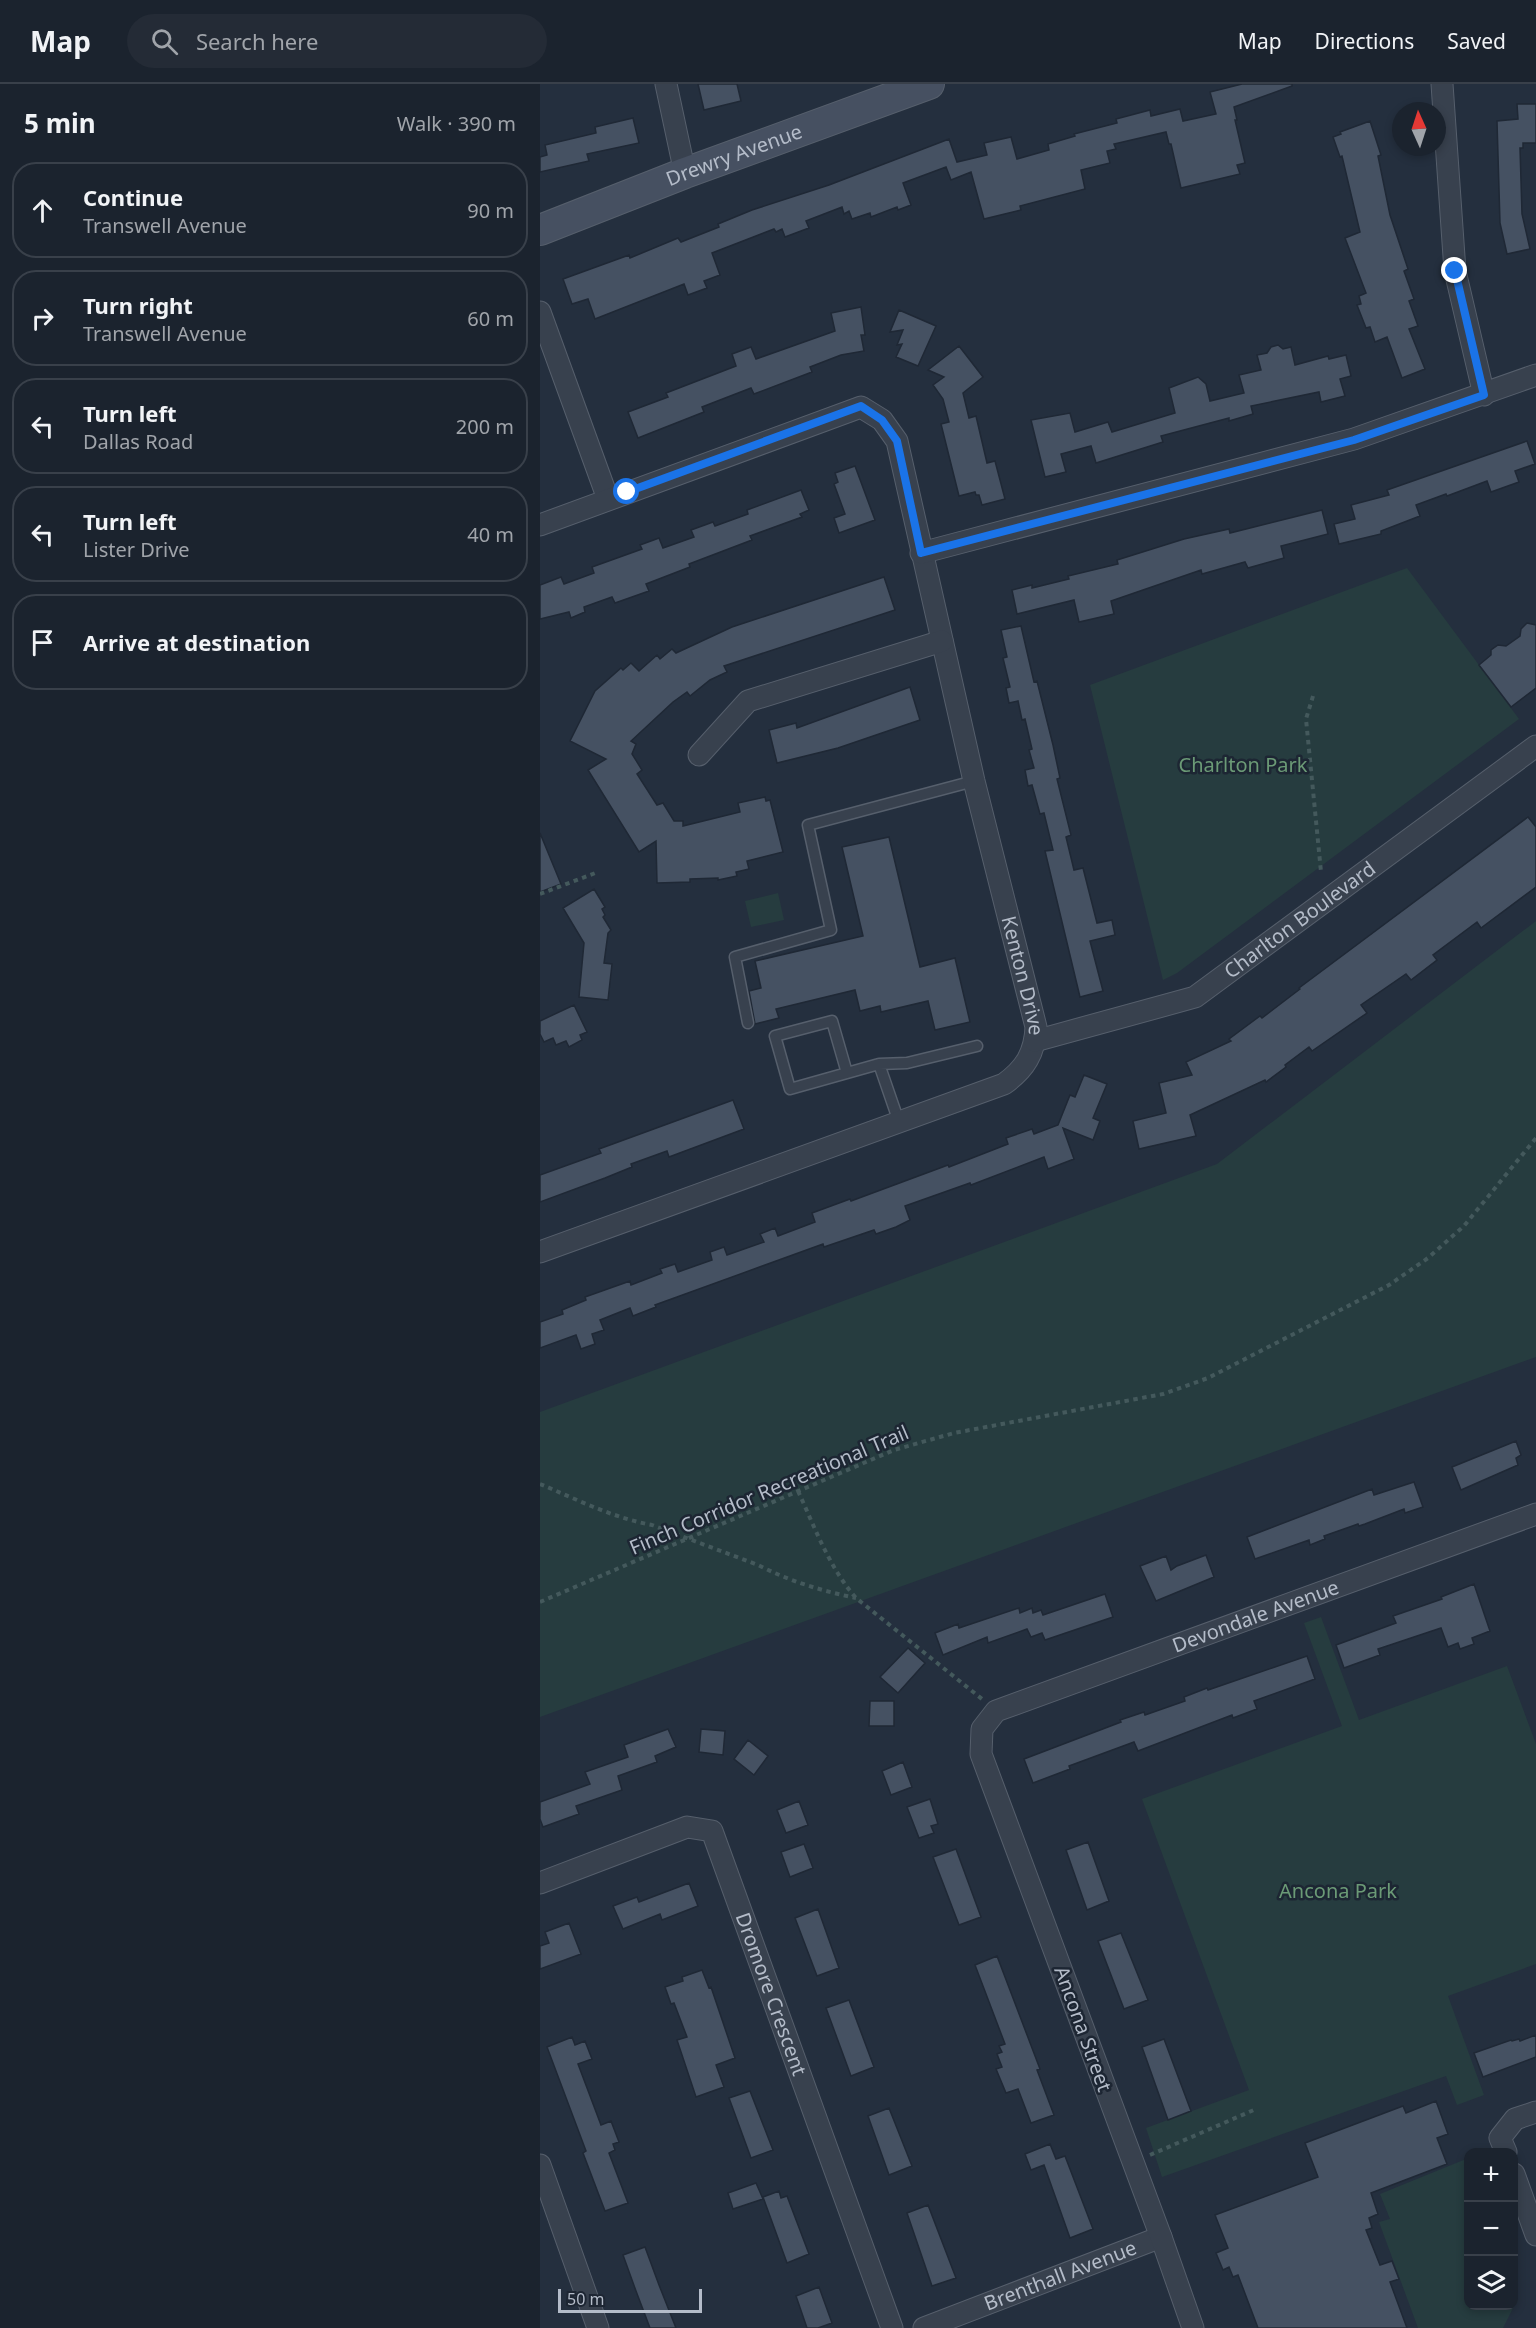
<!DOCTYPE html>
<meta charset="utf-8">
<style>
body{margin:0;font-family:"Noto Sans",sans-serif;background:#242b36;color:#f1f3f6}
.controls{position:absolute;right:18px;bottom:18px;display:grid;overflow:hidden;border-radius:12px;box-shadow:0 3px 9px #0003}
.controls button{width:54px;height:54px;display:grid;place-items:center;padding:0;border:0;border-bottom:2px solid #39404a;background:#1b232e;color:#f1f3f6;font:30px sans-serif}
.compass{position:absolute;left:852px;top:18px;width:54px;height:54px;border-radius:50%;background:#1b232e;box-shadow:0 3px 9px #0003;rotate:357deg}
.scale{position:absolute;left:18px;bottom:15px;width:144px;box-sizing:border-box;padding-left:6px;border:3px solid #b4bcc9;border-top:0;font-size:16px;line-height:21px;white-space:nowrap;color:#b4bcc9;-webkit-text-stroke:4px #1d2633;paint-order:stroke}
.stop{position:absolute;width:18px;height:18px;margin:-14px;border:4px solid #1a73e8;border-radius:50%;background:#fff}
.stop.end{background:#1a73e8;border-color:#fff;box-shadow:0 2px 6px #0008}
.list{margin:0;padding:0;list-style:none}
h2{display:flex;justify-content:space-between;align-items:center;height:78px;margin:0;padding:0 24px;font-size:26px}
h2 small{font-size:20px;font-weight:400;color:#a0a4aa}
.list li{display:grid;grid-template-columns:39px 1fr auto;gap:18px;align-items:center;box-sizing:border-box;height:96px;margin:0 12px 12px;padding:0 12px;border:2px solid #39404a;border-radius:24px}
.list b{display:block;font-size:22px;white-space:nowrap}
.list p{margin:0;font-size:20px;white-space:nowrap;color:#a0a4aa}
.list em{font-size:20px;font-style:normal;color:#a0a4aa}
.icon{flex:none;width:33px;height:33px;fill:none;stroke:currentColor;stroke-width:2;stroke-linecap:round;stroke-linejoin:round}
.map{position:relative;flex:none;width:996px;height:2244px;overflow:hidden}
header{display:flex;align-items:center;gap:36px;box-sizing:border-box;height:84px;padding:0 30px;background:#1b232e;border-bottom:2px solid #39404a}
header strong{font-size:28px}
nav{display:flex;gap:33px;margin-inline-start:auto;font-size:21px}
.search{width:420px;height:54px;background:#242b36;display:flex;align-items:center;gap:15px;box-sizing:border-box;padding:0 21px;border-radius:33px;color:#a0a4aa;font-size:22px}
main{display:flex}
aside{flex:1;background:#1b232e}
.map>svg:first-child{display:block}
</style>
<header>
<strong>Map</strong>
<div class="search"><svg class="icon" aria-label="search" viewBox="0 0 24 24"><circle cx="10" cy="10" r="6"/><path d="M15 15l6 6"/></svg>Search here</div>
<nav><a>Map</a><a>Directions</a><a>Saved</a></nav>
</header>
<main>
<aside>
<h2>5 min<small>Walk · 390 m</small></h2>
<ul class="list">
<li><svg class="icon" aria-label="ahead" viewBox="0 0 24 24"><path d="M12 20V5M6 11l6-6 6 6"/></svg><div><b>Continue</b><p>Transwell Avenue</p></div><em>90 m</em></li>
<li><svg class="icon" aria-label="right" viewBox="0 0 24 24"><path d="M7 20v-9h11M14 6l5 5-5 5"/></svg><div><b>Turn right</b><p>Transwell Avenue</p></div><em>60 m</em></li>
<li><svg class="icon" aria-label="left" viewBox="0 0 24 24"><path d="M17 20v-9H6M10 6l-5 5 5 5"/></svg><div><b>Turn left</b><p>Dallas Road</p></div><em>200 m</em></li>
<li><svg class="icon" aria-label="left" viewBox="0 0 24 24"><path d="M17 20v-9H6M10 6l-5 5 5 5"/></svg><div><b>Turn left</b><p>Lister Drive</p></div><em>40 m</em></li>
<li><svg class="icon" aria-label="arrive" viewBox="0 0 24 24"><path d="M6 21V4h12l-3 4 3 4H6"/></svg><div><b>Arrive at destination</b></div></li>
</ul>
</aside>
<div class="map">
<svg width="996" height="2244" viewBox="0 0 996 2244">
<rect width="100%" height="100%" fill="#242f3e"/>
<path fill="#263c3f" d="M 867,484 L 979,635 L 637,889 L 623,896 L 550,601 Z
M 238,809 L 244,836 L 211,843 L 205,817 Z
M 996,837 L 996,1273 L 0,1633 L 0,1328 L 677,1080 Z
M 781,1533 L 819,1636 L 967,1582 L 996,1660 L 996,1880 L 908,1912 L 944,2011 L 917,2021 L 906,1992 L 622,2093 L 606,2044 L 709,2006 L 602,1715 L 802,1642 L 764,1539 Z
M 926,2075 L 928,2084 L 928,2222 L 974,2220 L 974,2222 L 963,2244 L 878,2244 L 839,2138 L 850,2135 L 840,2110 Z"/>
<path fill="#455162" stroke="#1f2835" stroke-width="1.5" d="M 158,0 L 197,0 L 201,17 L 164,26 Z
M 702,0 L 752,0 L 752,2 L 694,23 L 697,36 L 695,36 L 705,79 L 697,81 L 700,90 L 641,104 L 631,60 L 629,60 L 626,48 L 574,60 L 576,65 L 567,67 L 570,79 L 541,86 L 545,105 L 480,122 L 481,126 L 444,135 L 431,88 L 411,96 L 406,83 L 363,99 L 371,121 L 358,126 L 357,123 L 331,133 L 330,129 L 312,135 L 309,127 L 304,130 L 302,123 L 266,137 L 269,144 L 245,153 L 242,145 L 236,148 L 234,145 L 172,169 L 180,191 L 164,197 L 167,204 L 148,211 L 144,200 L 55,235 L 48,215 L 32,220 L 23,195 L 89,171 L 90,174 L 138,154 L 141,158 L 179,143 L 178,140 L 212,126 L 289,101 L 409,55 L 417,78 L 447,71 L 444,59 L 471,53 L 477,75 L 509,66 L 508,60 L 535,52 L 534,50 L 577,39 L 576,35 L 610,26 L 611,32 L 640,25 L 643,37 L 676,30 L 670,8 Z
M 977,20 L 996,20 L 996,59 L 983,59 L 983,64 L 980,64 L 982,130 L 990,165 L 967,170 L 960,139 L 957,37 L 978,35 Z
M 93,34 L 99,59 L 47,70 L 49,77 L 0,88 L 0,73 L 7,71 L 5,61 L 56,49 L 55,43 Z
M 830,37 L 841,71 L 838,72 L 850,131 L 868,185 L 864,187 L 874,215 L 869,217 L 878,242 L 869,245 L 885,285 L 862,294 L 847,253 L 835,258 L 830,243 L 826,244 L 817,221 L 821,220 L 819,212 L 826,209 L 805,154 L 820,148 L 802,72 L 800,73 L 793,53 L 801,50 L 800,48 Z
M 321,223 L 325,251 L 321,251 L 324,267 L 301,271 L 270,283 L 272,288 L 214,310 L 211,304 L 162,323 L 164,328 L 98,354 L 88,328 L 128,313 L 126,309 L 196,282 L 192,270 L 211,263 L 216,275 L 295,247 L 291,229 Z
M 359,226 L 396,242 L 378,282 L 356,273 L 362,260 L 357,261 L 363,246 L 350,248 Z
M 738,261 L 743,265 L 751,263 L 755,281 L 788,272 L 789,275 L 806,271 L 811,292 L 800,295 L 805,312 L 781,318 L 779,308 L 711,322 L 713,330 L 689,337 L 689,334 L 621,352 L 623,358 L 556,379 L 551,362 L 521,370 L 526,388 L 505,393 L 491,336 L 530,329 L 535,348 L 568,338 L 572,348 L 635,329 L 629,304 L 658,293 L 666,300 L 670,317 L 704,309 L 699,291 L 721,286 L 717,271 L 727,269 L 731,263 Z
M 419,262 L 443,293 L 423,309 L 429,334 L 436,332 L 447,379 L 455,377 L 465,415 L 442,421 L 439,411 L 436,411 L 435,408 L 419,412 L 401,340 L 409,338 L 403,315 L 393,301 L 404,293 L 388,286 Z
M 987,357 L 995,380 L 975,387 L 979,398 L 951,408 L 947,397 L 907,412 L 906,410 L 876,421 L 880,432 L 841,447 L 841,450 L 799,460 L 794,440 L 815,435 L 811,421 L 849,411 L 847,406 Z
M 315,382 L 335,436 L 299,449 L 294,434 L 305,430 L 294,400 L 298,398 L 295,389 Z
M 261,406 L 269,426 L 260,430 L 262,433 L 210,452 L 212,456 L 149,480 L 150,483 L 106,500 L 109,507 L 75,519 L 72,513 L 44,523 L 45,528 L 31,534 L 29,528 L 0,535 L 0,501 L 21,493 L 24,500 L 54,489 L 52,483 L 102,465 L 100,461 L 119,454 L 123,464 L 154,453 L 151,446 L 173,438 L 175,442 L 208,430 L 207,426 Z
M 782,426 L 788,450 L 741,462 L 744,474 L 708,484 L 705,478 L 662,490 L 661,486 L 571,517 L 574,530 L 539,538 L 534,516 L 477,530 L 472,506 L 492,501 L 492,504 L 529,495 L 528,492 L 578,480 L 577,476 L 644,455 L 689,445 L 690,449 Z
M 344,493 L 355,526 L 184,582 L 187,588 L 170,596 L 150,612 L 147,608 L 133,618 L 91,657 L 96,660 L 92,670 L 102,686 L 97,690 L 117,721 L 123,719 L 134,737 L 143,737 L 143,742 L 200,728 L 198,719 L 225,713 L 226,717 L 230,716 L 243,768 L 207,777 L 209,785 L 196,788 L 197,792 L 178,796 L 178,794 L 150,795 L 150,798 L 117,799 L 116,757 L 99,768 L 48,686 L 66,675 L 30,657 L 55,607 L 81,584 L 83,586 L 91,579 L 99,587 L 117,571 L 120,575 L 132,565 L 136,569 L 192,543 Z
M 987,539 L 996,541 L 996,604 L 971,623 L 939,581 L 951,571 L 951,566 L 958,561 L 966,562 L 980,552 L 981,545 Z
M 481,542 L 494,598 L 497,597 L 513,661 L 520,694 L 517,695 L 531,751 L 526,753 L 534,786 L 543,784 L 557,839 L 572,836 L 575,851 L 550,857 L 563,907 L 540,913 L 505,767 L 513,766 L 504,729 L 500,730 L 492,701 L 488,702 L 485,686 L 494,684 L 489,666 L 492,665 L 485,635 L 482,636 L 478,617 L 469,619 L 466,604 L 470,603 L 463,574 L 467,573 L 461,546 Z
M 370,603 L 380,636 L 298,664 L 237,679 L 229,646 L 256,639 L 257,644 Z
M 988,733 L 996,743 L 996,803 L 941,844 L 937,838 L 893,871 L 897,876 L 871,896 L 866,890 L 821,921 L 827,929 L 772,967 L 769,963 L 745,981 L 746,983 L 726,998 L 725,996 L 650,1031 L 656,1052 L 599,1065 L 593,1037 L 626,1029 L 619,999 L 652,991 L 646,978 L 691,957 L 689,955 L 720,932 L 722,934 L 760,905 L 759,904 Z
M 0,749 L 21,800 L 0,808 Z
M 349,753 L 380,883 L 415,874 L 430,938 L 395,946 L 388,917 L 341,928 L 340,922 L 320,927 L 315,906 L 236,925 L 239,934 L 215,940 L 209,907 L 221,904 L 215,877 L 323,852 L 302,763 Z
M 54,805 L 65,823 L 62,825 L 65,831 L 63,833 L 71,846 L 68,849 L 64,879 L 72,880 L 68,916 L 39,913 L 44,859 L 23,824 Z
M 34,921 L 47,948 L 40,951 L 42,956 L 29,963 L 26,957 L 16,961 L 13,954 L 4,958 L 0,950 L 0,937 Z
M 544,991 L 567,1000 L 553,1034 L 560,1037 L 553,1056 L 523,1044 L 534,1075 L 508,1085 L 504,1073 L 431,1101 L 430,1099 L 365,1122 L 370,1136 L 356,1143 L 336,1150 L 334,1146 L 284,1163 L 283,1160 L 115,1221 L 116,1223 L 93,1232 L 90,1224 L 60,1236 L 64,1246 L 52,1250 L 55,1260 L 41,1265 L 36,1251 L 0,1264 L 0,1238 L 23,1230 L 22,1226 L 46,1216 L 45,1213 L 90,1197 L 91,1201 L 122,1189 L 120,1185 L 135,1180 L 138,1188 L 172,1176 L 170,1168 L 184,1163 L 187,1171 L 224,1158 L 220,1150 L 235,1144 L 238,1152 L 275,1138 L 272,1129 L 310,1115 L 311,1117 L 408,1081 L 409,1083 L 468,1060 L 466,1054 L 492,1045 L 494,1050 L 518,1041 L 530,1011 L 535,1013 Z
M 193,1016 L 204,1045 L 129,1073 L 127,1067 L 91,1080 L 92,1083 L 65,1094 L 0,1118 L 0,1091 L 61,1069 L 59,1065 Z
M 976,1357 L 981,1371 L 976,1374 L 978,1381 L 921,1406 L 912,1383 Z
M 874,1398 L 883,1423 L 865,1429 L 864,1425 L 825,1440 L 819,1442 L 818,1440 L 784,1452 L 785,1455 L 770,1461 L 769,1456 L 715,1475 L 707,1453 L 832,1405 L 834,1411 Z
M 666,1471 L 674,1493 L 616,1517 L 600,1482 L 626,1472 L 631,1486 L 637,1482 Z
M 934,1500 L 950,1547 L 932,1554 L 934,1560 L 920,1565 L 918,1559 L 908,1563 L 901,1544 L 838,1565 L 840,1571 L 804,1584 L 796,1561 L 856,1539 L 853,1532 L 902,1515 L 901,1513 Z
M 565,1510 L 573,1533 L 505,1556 L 502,1549 L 491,1553 L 487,1545 L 448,1559 L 447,1553 L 403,1571 L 395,1549 L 418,1540 L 419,1544 L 479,1524 L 480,1529 L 492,1524 L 493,1529 L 501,1526 L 503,1531 Z
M 368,1564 L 385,1579 L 358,1609 L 340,1593 Z
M 767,1572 L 775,1595 L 714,1617 L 717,1625 L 693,1634 L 692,1631 L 598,1667 L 594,1658 L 529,1682 L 530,1685 L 493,1699 L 484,1675 L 581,1638 L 580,1636 L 604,1628 L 605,1631 L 645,1617 L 644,1613 L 667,1604 L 668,1606 Z
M 330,1617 L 354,1617 L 354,1642 L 329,1642 Z
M 128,1645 L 136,1663 L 115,1672 L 117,1678 L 78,1692 L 82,1706 L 36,1722 L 39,1730 L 3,1743 L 0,1735 L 0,1718 L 50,1700 L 45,1688 L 88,1673 L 84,1661 Z
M 161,1645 L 185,1647 L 183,1671 L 159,1668 Z
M 208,1656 L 228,1672 L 214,1691 L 194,1675 Z
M 363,1678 L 372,1703 L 351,1711 L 342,1687 Z
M 390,1715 L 398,1740 L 391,1742 L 394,1749 L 379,1754 L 367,1723 Z
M 259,1717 L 268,1741 L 246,1749 L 237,1726 Z
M 548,1758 L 569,1817 L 547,1826 L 526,1766 Z
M 264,1760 L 273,1784 L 250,1793 L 241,1768 Z
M 416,1765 L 441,1833 L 419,1841 L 393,1773 Z
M 149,1799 L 158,1822 L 122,1836 L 120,1830 L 83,1845 L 73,1822 L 97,1813 L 99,1818 Z
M 278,1825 L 299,1884 L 277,1892 L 255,1834 Z
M 29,1839 L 41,1870 L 0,1885 L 0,1862 L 9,1859 L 5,1848 Z
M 581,1849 L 608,1916 L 584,1925 L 558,1857 Z
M 457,1872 L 500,1985 L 497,1986 L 514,2031 L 491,2039 L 478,2005 L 466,2009 L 456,1985 L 462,1983 L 457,1970 L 462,1968 L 459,1962 L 465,1960 L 435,1881 Z
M 162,1886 L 169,1904 L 171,1903 L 195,1974 L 176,1981 L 184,2003 L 156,2013 L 137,1956 L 147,1953 L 134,1919 L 131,1920 L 125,1903 L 143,1897 L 142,1893 Z
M 309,1916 L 334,1983 L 311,1992 L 286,1924 Z
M 996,1951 L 996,1973 L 943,1993 L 934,1969 L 971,1956 L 972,1957 L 979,1955 L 980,1957 Z
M 32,1953 L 35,1961 L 45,1957 L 52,1975 L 38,1980 L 61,2041 L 71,2037 L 79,2058 L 73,2060 L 75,2066 L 69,2069 L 88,2119 L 65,2127 L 43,2069 L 46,2067 L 7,1963 Z
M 624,1955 L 651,2027 L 628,2036 L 602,1963 Z
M 210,2007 L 233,2066 L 211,2074 L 189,2014 Z
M 896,2017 L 908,2050 L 897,2054 L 907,2080 L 831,2109 L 838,2130 L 829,2134 L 832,2144 L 826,2146 L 840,2181 L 852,2177 L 859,2195 L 850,2198 L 867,2244 L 718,2244 L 698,2191 L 693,2193 L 689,2183 L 683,2186 L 676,2169 L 688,2164 L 675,2131 L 778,2093 L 765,2059 L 863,2022 L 866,2029 Z
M 349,2024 L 372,2082 L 349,2091 L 328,2032 Z
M 510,2060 L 516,2075 L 525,2072 L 553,2145 L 530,2154 L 504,2081 L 491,2086 L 485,2070 Z
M 216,2099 L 223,2115 L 193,2125 L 188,2109 Z
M 239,2107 L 241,2114 L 247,2112 L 269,2170 L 247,2179 L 223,2113 Z
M 388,2121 L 416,2194 L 392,2202 L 367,2129 Z
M 105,2163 L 119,2201 L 136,2244 L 110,2244 L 96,2207 L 83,2171 Z
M 279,2203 L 292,2239 L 278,2244 L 267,2244 L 256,2212 Z"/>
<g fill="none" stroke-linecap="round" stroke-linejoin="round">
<defs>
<path id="lane" d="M 208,939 L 195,873 L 291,846 L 268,741 L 434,697
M 339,980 L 367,979 L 437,962
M 307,989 L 292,937 L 235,952 L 250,1005 L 339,980 L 359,1038"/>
<g id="street">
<path d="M 126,0 L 145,89"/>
<path d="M 902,0 L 915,187 L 944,311"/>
<path d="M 0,228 L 68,415"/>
<path id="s1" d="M 0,441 L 321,323 L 342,336 L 357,357 L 434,697 L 496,943 C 495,969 485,985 464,1000 L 0,1168"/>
<path d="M 381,469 L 814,355 L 996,291"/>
<path d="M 159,671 L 208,617 L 402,557"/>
<path id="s2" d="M 495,957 L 655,913 L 996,662"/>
<path id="s3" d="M 0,1799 L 147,1743 L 172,1747 L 352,2244"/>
<path d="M 966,2068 L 960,2054 L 975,2035 L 996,2028"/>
<path d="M 0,2081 L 58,2244"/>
<path d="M 974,2090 L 996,2151"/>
<path id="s4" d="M 384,2244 L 621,2153"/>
<path id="s5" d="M 653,2244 L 621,2153 L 441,1670 L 442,1645 L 456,1627 L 996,1430"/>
</g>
<g id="secondary">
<path id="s6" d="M 0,146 L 145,89 L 389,0"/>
</g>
</defs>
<use href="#lane" stroke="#565f6c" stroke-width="13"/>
<use href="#street" stroke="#565f6c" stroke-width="23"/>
<use href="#secondary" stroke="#565f6c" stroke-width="32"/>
<path stroke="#44595c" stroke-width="4" stroke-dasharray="4.5 4.5" stroke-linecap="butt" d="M 773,612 L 766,635 L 781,788
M 0,810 L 58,788
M 0,1400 C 36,1415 73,1434 112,1441 L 218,1481 C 249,1497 282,1507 316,1514
M 258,1407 C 275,1444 289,1483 316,1514 L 442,1615
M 0,1518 L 354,1366 L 414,1349 L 623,1310 L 668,1294 L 849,1201 L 888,1174 L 924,1142 L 996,1054
M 610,2071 L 716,2025"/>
<use href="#lane" stroke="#38414e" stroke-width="10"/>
<use href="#street" stroke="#38414e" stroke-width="21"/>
<use href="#secondary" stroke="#465061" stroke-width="30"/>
</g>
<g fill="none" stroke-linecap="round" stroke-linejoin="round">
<path stroke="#1a73e8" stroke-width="8" d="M 87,408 L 321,322 L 342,336 L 357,357 L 381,469 L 814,356 L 944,311 L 915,187"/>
</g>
<g text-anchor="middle" stroke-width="5" stroke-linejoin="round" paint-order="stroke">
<g font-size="20" fill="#b4bcc9" stroke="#1d2633">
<text dy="7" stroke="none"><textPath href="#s6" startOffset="208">Drewry Avenue</textPath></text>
<text dy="7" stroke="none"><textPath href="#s2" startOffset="296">Charlton Boulevard</textPath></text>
<text dy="7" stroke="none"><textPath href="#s1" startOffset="942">Kenton Drive</textPath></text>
<text transform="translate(229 1406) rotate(-23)" y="7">Finch Corridor Recreational Trail</text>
<text dy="7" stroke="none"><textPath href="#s5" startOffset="936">Devondale Avenue</textPath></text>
<text dy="7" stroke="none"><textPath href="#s3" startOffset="356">Dromore Crescent</textPath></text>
<text transform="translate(543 1945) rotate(70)" y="7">Ancona Street</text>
<text dy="7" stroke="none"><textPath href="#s4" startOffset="146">Brenthall Avenue</textPath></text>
</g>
<g font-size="20" fill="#6b9a76" stroke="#1d2633">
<text x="703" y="688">Charlton Park</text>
<text x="798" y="1814">Ancona Park</text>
</g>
</g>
</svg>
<div class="controls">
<button>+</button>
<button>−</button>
<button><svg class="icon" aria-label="layers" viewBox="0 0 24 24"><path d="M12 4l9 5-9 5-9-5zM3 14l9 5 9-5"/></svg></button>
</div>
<svg class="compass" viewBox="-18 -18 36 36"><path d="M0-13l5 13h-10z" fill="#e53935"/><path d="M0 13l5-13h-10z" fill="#a0a4aa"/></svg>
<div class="scale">50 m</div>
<div class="stop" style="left:87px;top:408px"></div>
<div class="stop end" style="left:915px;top:187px"></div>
</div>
</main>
